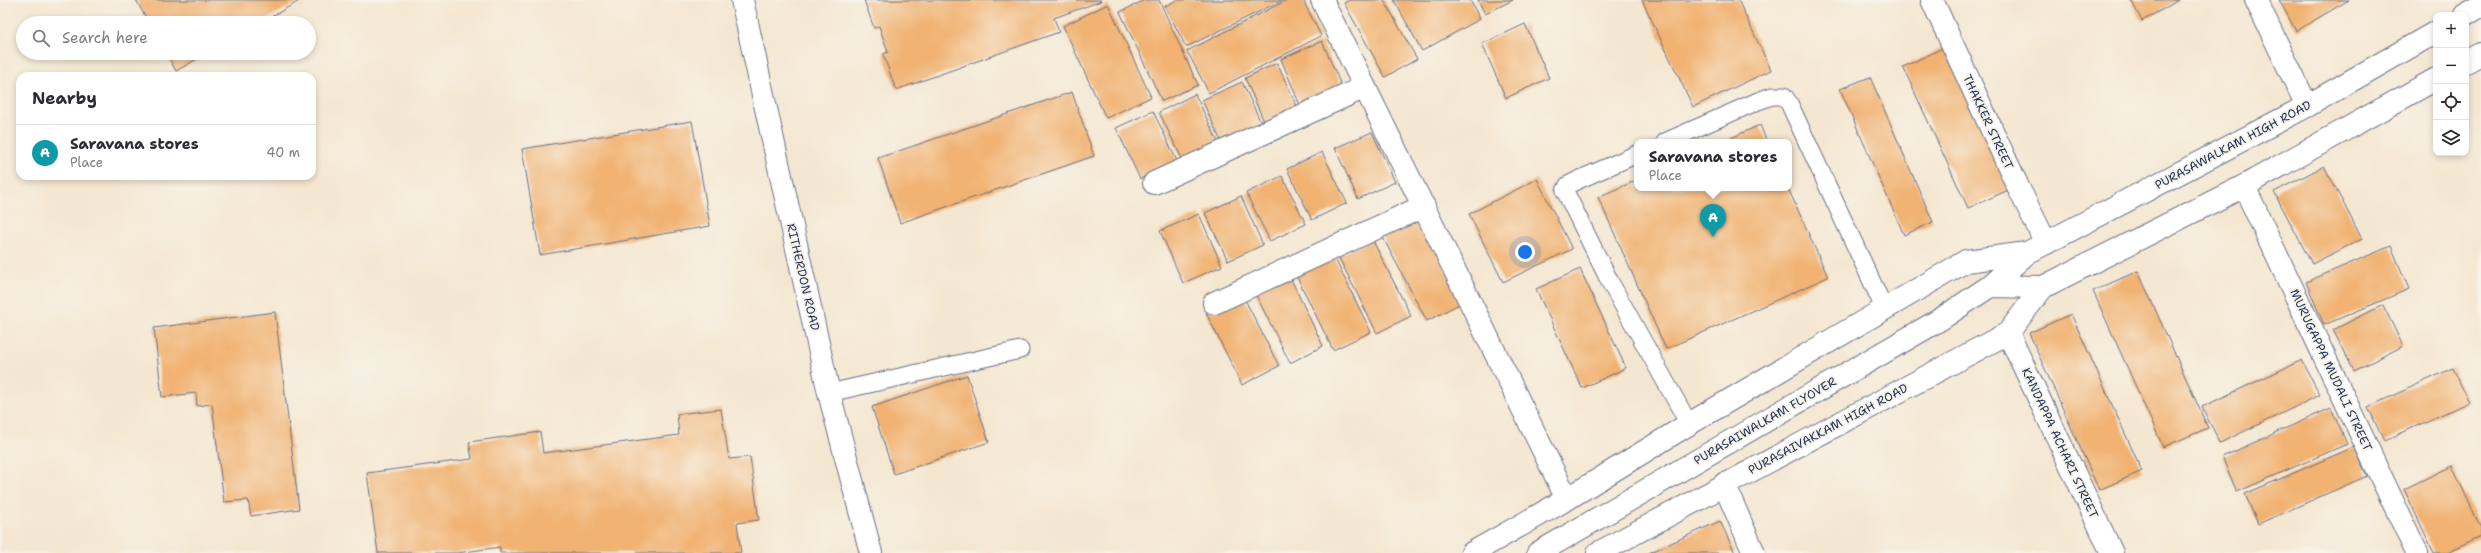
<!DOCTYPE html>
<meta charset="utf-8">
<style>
body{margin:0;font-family:"Shantell Sans",sans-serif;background:#f7f7f7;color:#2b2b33}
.controls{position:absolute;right:12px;top:12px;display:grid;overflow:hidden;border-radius:8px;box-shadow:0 2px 6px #0003}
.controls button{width:36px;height:36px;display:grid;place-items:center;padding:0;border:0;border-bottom:1px solid #e1e1e2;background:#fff;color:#2b2b33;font:20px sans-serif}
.you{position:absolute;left:1525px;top:252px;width:14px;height:14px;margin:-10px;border:3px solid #fff;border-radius:50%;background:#1a73e8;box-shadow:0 0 0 6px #1a73e833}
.badge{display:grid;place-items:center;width:26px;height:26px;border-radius:50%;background:#b45309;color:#fff;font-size:13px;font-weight:700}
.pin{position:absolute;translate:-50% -33px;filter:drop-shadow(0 1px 2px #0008)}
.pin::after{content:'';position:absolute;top:21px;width:14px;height:12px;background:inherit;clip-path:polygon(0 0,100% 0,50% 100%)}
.popup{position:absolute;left:1634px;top:139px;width:158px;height:52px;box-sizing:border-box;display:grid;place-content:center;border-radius:8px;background:#fff;filter:drop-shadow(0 1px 3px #0005);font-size:13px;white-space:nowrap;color:#7c7c81}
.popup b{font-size:15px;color:#2b2b33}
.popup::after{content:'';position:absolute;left:50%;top:100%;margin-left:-8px;border:8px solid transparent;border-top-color:#fff}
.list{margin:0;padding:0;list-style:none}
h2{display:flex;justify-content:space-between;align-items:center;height:52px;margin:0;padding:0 16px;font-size:17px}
h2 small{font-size:13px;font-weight:400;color:#7c7c81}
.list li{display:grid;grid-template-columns:26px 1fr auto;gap:12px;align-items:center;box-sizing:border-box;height:56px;padding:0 16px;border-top:1px solid #e1e1e2}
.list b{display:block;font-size:15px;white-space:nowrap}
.list p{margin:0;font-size:13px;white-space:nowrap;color:#7c7c81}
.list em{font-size:13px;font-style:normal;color:#7c7c81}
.icon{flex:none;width:22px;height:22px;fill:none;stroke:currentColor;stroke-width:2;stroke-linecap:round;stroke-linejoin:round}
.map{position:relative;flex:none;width:2481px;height:553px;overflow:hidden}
.search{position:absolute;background:#fff;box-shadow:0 2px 6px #0003;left:16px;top:16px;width:300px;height:44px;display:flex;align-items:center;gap:10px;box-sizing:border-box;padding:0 14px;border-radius:22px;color:#7c7c81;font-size:15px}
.panel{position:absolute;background:#fff;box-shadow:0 2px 6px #0003;left:16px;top:72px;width:300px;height:108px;border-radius:12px}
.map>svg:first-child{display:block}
</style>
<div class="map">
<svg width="2481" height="553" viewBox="0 0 2481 553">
<rect width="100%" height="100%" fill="#f7f3e8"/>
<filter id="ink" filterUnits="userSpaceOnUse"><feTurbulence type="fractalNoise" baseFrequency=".025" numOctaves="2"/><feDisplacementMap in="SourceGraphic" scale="8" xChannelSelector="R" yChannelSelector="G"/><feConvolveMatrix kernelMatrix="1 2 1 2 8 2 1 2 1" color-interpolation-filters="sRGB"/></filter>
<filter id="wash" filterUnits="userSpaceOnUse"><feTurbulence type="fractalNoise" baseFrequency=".012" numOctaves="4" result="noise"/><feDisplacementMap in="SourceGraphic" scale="16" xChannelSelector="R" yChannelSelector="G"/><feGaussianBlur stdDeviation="0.9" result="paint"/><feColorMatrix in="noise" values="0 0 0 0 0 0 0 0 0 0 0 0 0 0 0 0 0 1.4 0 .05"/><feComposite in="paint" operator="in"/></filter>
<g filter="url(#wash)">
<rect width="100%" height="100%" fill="#f4e7d1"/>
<g id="blocks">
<path fill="#f1b272" d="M 136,0 L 301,0 L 260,23 L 149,23 Z
M 864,0 L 1101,0 L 1101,1 L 1054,18 L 1059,32 L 896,90 L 883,54 L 888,52 L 879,26 L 874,28 Z
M 1145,0 L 1159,0 L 1198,85 L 1162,101 L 1120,12 Z
M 1177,0 L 1283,0 L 1186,47 L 1165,6 Z
M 1287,0 L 1303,0 L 1321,36 L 1209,93 L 1187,51 Z
M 1349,0 L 1384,0 L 1417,59 L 1385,77 L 1344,3 Z
M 1394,0 L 1470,0 L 1480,19 L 1422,51 Z
M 1478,0 L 1513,0 L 1485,14 Z
M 1642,0 L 1738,0 L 1771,70 L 1693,107 Z
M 2131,0 L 2179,0 L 2142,21 Z
M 2279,0 L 2349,0 L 2296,31 Z
M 1108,4 L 1151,97 L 1106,118 L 1063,26 Z
M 1525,24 L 1549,78 L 1506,98 L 1482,44 Z
M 1322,41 L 1344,92 L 1302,110 L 1281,59 Z
M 1945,47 L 2011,189 L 1968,208 L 1903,67 Z
M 166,53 L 208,53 L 176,71 Z
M 1277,63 L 1300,113 L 1267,128 L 1245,78 Z
M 1870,77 L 1933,222 L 1904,235 L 1840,89 Z
M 1242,82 L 1264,129 L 1224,148 L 1202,100 Z
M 1072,92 L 1094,156 L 900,223 L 878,158 Z
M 1195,94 L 1219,144 L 1183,161 L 1159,112 Z
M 1153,111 L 1177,161 L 1140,179 L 1116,128 Z
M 692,121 L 710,226 L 540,255 L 522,149 Z
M 1760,125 L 1767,142 L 1722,142 Z
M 1372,132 L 1395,182 L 1358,199 L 1335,148 Z
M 1322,152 L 1347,203 L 1312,220 L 1287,169 Z
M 2324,166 L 2362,239 L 2312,264 L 2274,192 Z
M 1282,176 L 1306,224 L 1270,241 L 1246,193 Z
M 1537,179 L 1572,249 L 1503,282 L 1469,214 Z
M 1637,180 L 1637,188 L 1788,188 L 1828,277 L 1666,349 L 1598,197 Z
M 1241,196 L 1263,245 L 1228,261 L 1205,213 Z
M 1199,214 L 1222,266 L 1183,283 L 1160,231 Z
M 1418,217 L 1463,302 L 1427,321 L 1382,236 Z
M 1372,239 L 1411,316 L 1377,333 L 1338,256 Z
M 2391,246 L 2409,289 L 2324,325 L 2306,282 Z
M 1334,257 L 1371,332 L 1333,350 L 1296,275 Z
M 1580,269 L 1626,368 L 1582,388 L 1536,289 Z
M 2138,271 L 2208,428 L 2163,447 L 2093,291 Z
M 1289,275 L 1323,346 L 1290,363 L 1254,291 Z
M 1242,294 L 1279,366 L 1242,385 L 1206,313 Z
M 2383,305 L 2403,346 L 2354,371 L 2333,330 Z
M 275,312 L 299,509 L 251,516 L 248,500 L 224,502 L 212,404 L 197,406 L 196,393 L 162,397 L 154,328 Z
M 2071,314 L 2142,471 L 2099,490 L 2029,333 Z
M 2302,360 L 2320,395 L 2220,443 L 2202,407 Z
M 2453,368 L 2469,402 L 2384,441 L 2368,407 Z
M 967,375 L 989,442 L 894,474 L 872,407 Z
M 2331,408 L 2347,444 L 2237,492 L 2222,457 Z
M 721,409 L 729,459 L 750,457 L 759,520 L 737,523 L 741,553 L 500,553 L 500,547 L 457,553 L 378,553 L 367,473 L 472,459 L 469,442 L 540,432 L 543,453 L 679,435 L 677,414 Z
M 2354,447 L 2367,476 L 2258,524 L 2245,494 Z
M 2452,466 L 2481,528 L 2481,537 L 2447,553 L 2434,553 L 2404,489 Z
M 1720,521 L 1735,553 L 1649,553 Z"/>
</g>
</g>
<g filter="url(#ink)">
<use href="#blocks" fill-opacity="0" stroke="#676f86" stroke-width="1"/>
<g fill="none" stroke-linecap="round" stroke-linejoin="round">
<defs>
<path id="service" d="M 1665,142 L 1758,101 L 1772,96 L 1784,96 L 1789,103 L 1885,310
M 1637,154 L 1576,181 L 1568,185 L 1565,191 L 1610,282 L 1689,424
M 829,393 L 1020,350"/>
<path id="minor" d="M 1322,0 L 1567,499
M 1932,0 L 2020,191 L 2046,243
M 2256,0 L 2307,106
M 1154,183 L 1365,87
M 2244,186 L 2417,553
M 1214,303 L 1424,206
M 2008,333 L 2112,553
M 1724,484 L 1754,553"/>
<path id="tertiary" d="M 1472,553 L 1567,499 L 1689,424 L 1966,261 L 2027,253
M 1598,553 L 2008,333 L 2043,287"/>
<path id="secondary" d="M 742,0 L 829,393 L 871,553
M 2465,15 L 2481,6
M 2466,62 L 2481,54
M 1990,286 L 2043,287 L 2244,186 L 2436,79
M 1538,553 L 1941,319 L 1990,286 L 2027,253 L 2307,106 L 2436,32"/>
</defs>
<use href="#service" stroke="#676f86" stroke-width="19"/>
<use href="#minor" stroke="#676f86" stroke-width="24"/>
<use href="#tertiary" stroke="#676f86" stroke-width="24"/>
<use href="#secondary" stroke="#676f86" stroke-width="24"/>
<use href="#service" stroke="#fff" stroke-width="17"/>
<use href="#minor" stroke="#fff" stroke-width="22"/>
<use href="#tertiary" stroke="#fff" stroke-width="22"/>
<use href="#secondary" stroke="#fff" stroke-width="22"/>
</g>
</g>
<g text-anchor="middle" stroke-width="4" stroke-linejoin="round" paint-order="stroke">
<g font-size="12" fill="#1b2f5e" stroke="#f7f3e8">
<text transform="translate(1988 122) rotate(65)" y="4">THAKKER STREET</text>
<text transform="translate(2233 145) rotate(-28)" y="4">PURASAWALKAM HIGH ROAD</text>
<text transform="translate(803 277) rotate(77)" y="4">RITHERDON ROAD</text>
<text transform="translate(2331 370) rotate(65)" y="4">MURUGAPPA MUDALI STREET</text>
<text transform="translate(1765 421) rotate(-30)" y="4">PURASAIWALKAM FLYOVER</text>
<text transform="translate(1828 429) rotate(-28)" y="4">PURASAIVAKKAM HIGH ROAD</text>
<text transform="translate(2060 443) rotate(65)" y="4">KANDAPPA ACHARI STREET</text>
</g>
</g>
</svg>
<div class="controls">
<button>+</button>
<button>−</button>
<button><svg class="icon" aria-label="locate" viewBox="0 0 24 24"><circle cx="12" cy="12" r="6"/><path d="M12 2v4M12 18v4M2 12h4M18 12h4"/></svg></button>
<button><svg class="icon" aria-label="layers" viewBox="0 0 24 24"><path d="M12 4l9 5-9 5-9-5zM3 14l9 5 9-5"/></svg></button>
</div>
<div class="you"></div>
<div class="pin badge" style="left:1713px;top:237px;background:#0f9aa8">A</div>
<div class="popup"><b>Saravana stores</b>Place</div>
<div class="search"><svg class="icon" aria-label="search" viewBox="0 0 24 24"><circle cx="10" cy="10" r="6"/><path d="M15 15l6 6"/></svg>Search here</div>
<section class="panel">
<h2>Nearby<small></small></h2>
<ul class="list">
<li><span class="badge" style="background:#0f9aa8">A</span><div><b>Saravana stores</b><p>Place</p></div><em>40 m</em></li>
</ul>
</section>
</div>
